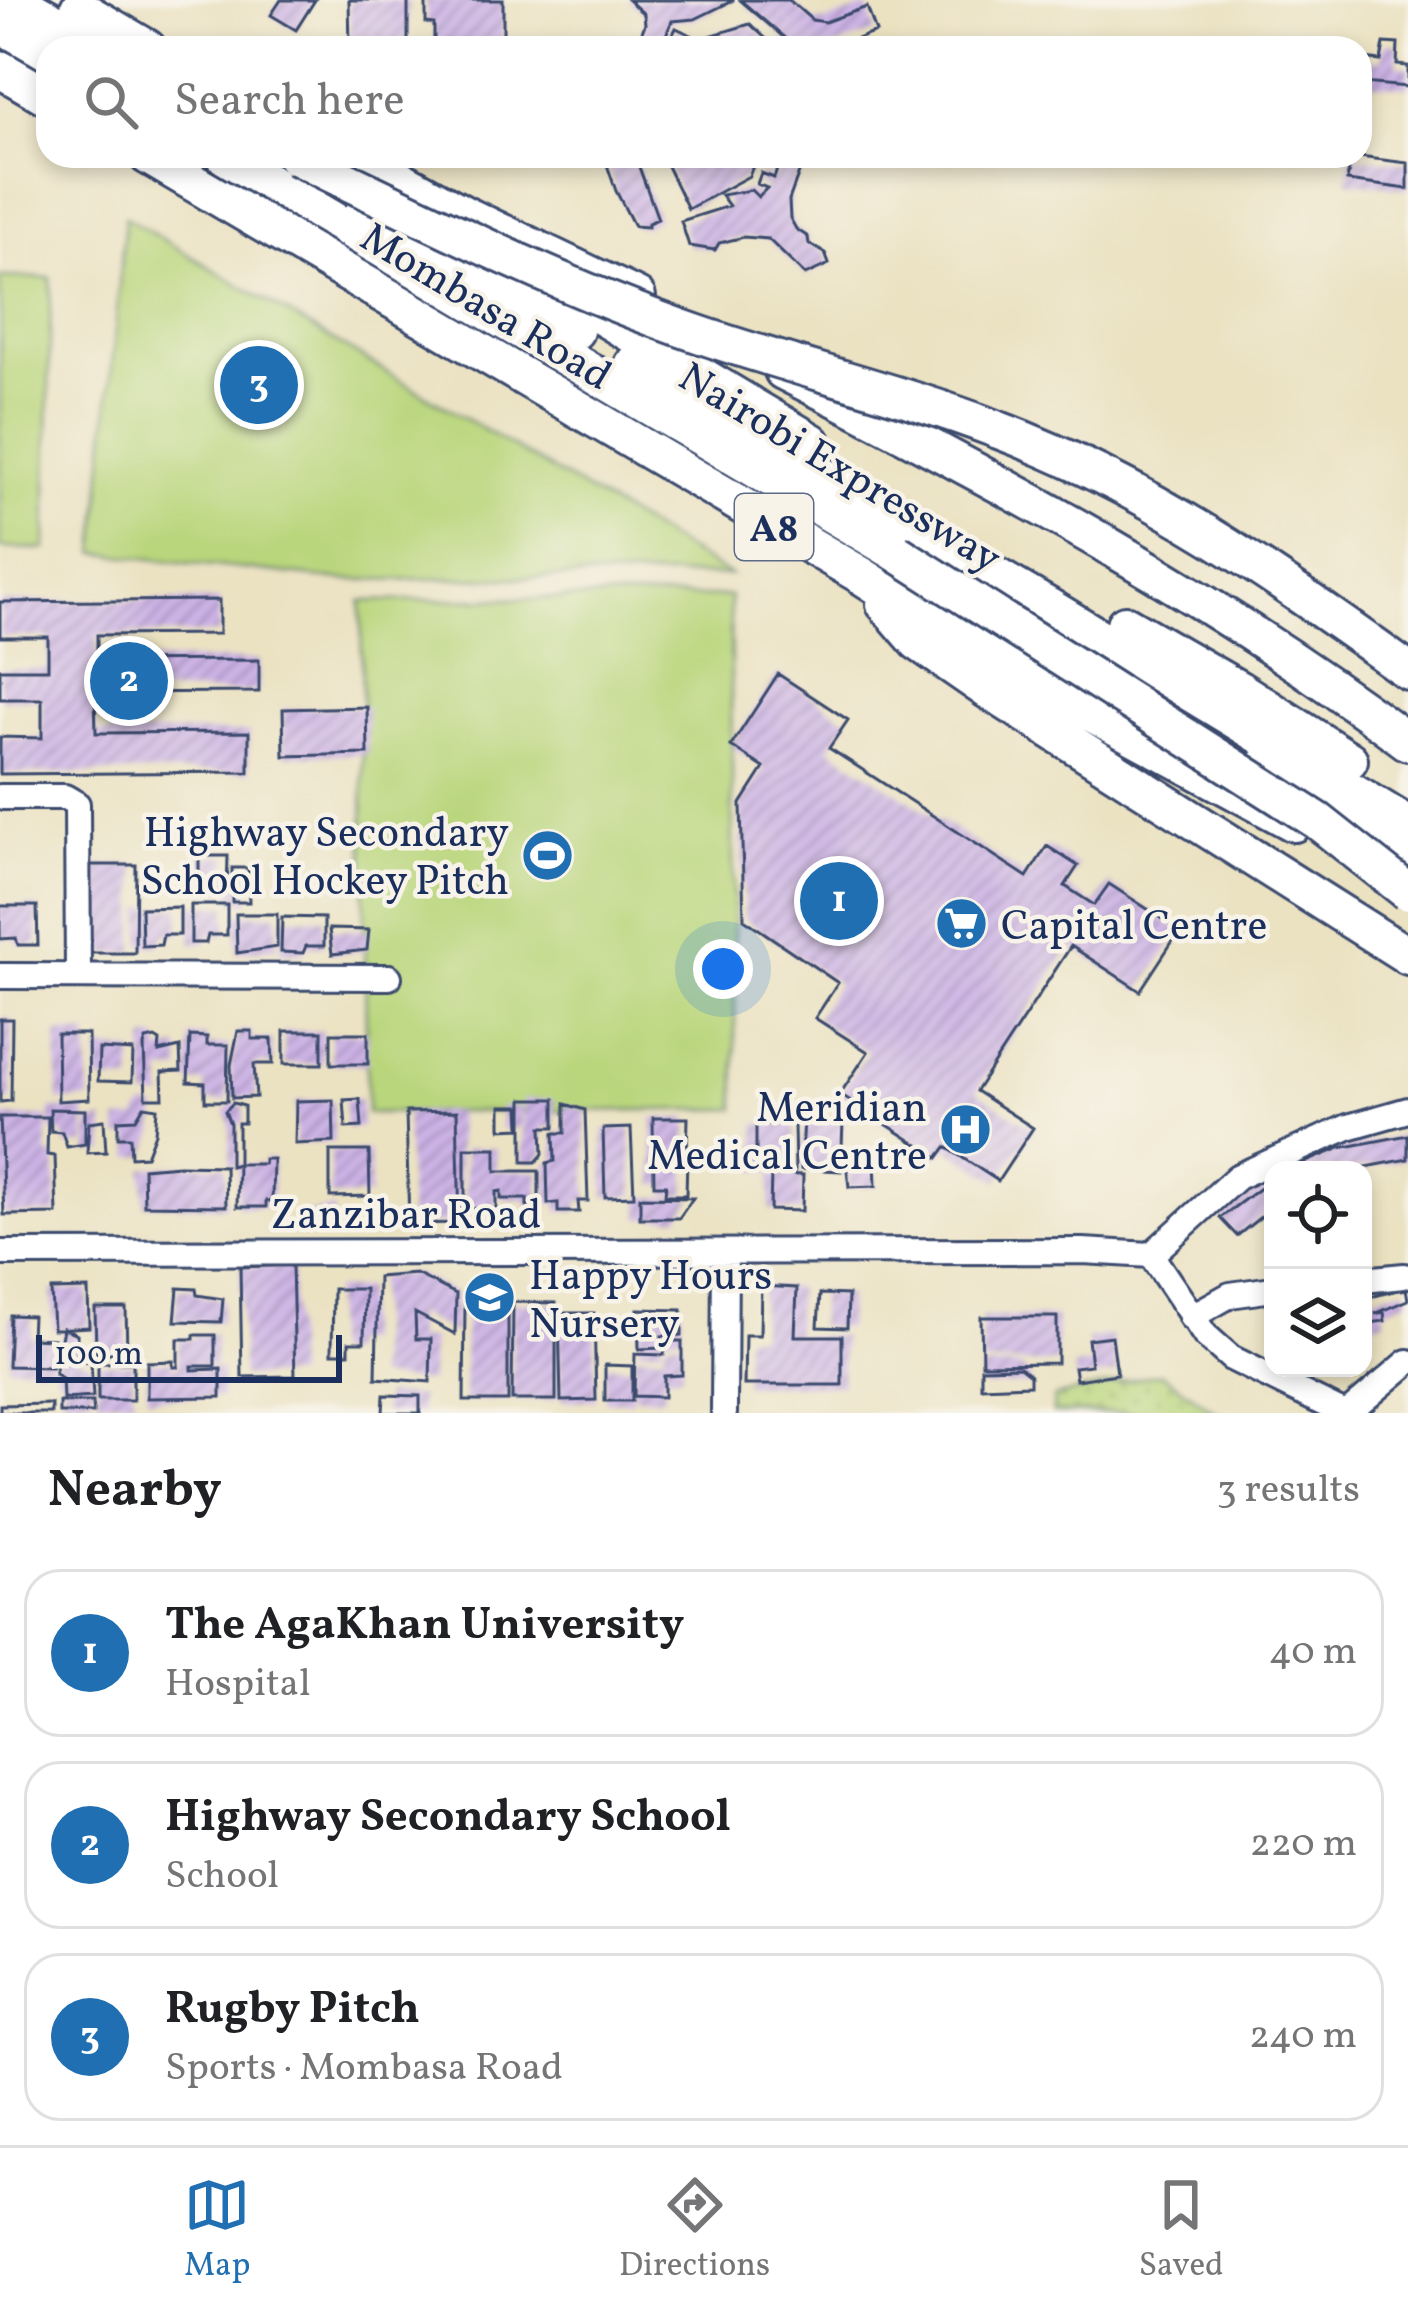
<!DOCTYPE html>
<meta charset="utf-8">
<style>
body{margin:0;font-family:Vollkorn,serif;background:#f2f2f2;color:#202124}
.controls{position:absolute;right:36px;bottom:36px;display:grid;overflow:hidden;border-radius:24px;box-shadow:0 6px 18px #0003}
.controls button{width:108px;height:108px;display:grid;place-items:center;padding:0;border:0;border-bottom:3px solid #e0e0e0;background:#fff;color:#202124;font:60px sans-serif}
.scale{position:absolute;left:36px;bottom:30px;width:306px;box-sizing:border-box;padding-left:12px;border:6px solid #1b2f5e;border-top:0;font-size:33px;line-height:42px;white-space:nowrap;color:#1b2f5e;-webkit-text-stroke:9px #f7f3e8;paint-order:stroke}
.you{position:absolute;left:723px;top:969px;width:42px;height:42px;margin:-30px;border:9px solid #fff;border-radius:50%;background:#1a73e8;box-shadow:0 0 0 18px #1a73e833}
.badge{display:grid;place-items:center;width:78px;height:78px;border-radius:50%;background:#1f6fb2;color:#fff;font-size:39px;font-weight:700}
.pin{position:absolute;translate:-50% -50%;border:6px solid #fff;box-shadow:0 3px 12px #0006}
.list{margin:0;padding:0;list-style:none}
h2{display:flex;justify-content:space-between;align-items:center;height:156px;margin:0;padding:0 48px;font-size:51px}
h2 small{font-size:39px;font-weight:400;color:#757577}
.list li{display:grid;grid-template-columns:78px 1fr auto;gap:36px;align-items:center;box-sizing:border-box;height:168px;margin:0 24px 24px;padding:0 24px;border:3px solid #e0e0e0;border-radius:36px}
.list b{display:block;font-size:45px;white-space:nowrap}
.list p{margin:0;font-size:39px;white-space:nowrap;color:#757577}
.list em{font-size:39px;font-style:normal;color:#757577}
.icon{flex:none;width:66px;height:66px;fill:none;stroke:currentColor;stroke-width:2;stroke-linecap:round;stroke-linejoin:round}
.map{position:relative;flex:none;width:1408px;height:1413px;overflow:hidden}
.search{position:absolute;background:#fff;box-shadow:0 6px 18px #0003;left:36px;right:36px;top:36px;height:132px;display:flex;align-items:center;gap:30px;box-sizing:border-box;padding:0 42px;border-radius:36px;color:#757577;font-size:45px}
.sheet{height:732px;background:#fff}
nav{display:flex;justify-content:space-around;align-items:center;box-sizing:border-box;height:168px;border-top:3px solid #e0e0e0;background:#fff;font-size:33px;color:#757577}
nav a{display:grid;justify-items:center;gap:6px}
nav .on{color:#1f6fb2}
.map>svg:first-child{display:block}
</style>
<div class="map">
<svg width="1408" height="1413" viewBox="0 0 1408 1413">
<defs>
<pattern id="green-dots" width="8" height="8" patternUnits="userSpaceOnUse" patternTransform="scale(3)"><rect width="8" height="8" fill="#b9d67c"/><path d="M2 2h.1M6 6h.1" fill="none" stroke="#9eb86e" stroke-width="1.8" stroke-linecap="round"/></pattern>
<pattern id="building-hatch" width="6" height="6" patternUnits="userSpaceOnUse" patternTransform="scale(3)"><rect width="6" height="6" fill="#ccb2e5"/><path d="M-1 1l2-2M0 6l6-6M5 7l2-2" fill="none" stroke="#a591bd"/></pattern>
</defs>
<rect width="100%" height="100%" fill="#f7f3e8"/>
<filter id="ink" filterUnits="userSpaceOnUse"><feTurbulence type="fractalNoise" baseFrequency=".00833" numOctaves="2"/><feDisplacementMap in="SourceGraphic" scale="24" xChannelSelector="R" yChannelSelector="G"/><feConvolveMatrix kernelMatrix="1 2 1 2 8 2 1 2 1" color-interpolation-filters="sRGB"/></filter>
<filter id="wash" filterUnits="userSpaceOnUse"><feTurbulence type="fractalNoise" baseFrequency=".004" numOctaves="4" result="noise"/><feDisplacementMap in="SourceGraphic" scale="48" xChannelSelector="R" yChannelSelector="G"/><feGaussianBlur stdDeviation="2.7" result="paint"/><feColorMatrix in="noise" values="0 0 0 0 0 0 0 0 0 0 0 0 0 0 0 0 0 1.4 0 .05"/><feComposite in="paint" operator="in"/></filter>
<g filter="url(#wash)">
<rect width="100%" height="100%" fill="#ebe2c2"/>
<path fill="url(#green-dots)" stroke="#6a826d" stroke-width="3" d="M 1161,1373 L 1217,1413 L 1053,1413 L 1054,1397 Z"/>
<path fill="#b9d67c" stroke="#6a826d" stroke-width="3" d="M 125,217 L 729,575 L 343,580 L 96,553 Z
M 0,277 L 51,278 L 46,549 L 0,548 Z
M 730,596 L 736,1109 L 367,1113 L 361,601 Z"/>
<g id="blocks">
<path fill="url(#building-hatch)" d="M 281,0 L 315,0 L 296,30 L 271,15 Z
M 349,0 L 408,0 L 408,48 L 350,48 Z
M 426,0 L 503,0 L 503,48 L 434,48 L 434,24 L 426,23 Z
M 628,0 L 734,0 L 695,19 L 672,21 L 663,42 L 668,48 L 636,48 L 645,24 L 644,14 Z
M 740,0 L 789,0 L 812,20 L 825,22 L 867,7 L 876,32 L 832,48 L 690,48 L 673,34 L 676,28 L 700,39 L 750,24 L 773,45 L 787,40 Z
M 1384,43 L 1398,44 L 1397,65 L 1408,66 L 1408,87 L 1362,83 L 1364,59 L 1381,61 Z
M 604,156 L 635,156 L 658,219 L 648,223 L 648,227 L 634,226 L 616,191 Z
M 662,156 L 757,156 L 749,176 L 688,209 Z
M 782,156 L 805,156 L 789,200 L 790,218 L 796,229 L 808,237 L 809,244 L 825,253 L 829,264 L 805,275 L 768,239 L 744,237 L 719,243 L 715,250 L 689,246 L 681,221 L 729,206 L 721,195 L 751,190 L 758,197 L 767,188 L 757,184 L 761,173 L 774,178 Z
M 1351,156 L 1408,163 L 1408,189 L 1347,181 Z
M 219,600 L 219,634 L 97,635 L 97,661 L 259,660 L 259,692 L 95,693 L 96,733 L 249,732 L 249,772 L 0,774 L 0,737 L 42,738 L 42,699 L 0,699 L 0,669 L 48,669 L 48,637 L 0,637 L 0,602 Z
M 778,674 L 848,720 L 829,748 L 1027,877 L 1047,846 L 1078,866 L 1065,886 L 1094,905 L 1109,884 L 1180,930 L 1140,991 L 1071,946 L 976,1091 L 1033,1128 L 998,1181 L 946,1147 L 938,1158 L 840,1094 L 868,1052 L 815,1018 L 838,983 L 744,919 L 741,804 L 764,768 L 731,746 Z
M 367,707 L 368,754 L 284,756 L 283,709 Z
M 199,856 L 228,856 L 227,891 L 199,890 Z
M 89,865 L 136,865 L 135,953 L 89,953 Z
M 232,868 L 248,868 L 249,902 L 232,902 Z
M 191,905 L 227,905 L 227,935 L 208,935 L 206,943 L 191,943 Z
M 0,906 L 37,906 L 38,945 L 18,945 L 16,938 L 0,939 Z
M 180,907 L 180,935 L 163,935 L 161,945 L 142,946 L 141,908 Z
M 236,914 L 277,914 L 277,947 L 237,953 Z
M 282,917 L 324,918 L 324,946 L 306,946 L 303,953 L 281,952 Z
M 329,929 L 369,930 L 367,950 L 332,954 Z
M 0,1019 L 12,1019 L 11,1101 L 0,1102 Z
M 238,1031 L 252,1031 L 252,1039 L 272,1039 L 273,1064 L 254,1064 L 256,1097 L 232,1098 L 231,1065 Z
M 284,1031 L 322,1031 L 322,1064 L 284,1064 Z
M 331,1033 L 368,1033 L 368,1064 L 331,1064 Z
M 57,1034 L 88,1034 L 89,1099 L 58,1101 Z
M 190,1036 L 207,1037 L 207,1045 L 228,1045 L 227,1101 L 205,1101 L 205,1083 L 188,1082 Z
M 155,1038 L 160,1041 L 159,1052 L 180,1047 L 181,1071 L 162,1072 L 163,1098 L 146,1098 L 144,1046 L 146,1040 Z
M 99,1049 L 133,1051 L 132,1082 L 98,1081 Z
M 360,1099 L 362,1127 L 346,1128 L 344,1100 Z
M 523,1099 L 555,1099 L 555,1127 L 542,1127 L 543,1154 L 536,1162 L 523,1162 Z
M 333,1100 L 334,1142 L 295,1144 L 296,1101 Z
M 233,1103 L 244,1106 L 244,1123 L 238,1123 L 238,1164 L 230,1166 L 230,1124 L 225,1111 Z
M 565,1104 L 585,1110 L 588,1201 L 578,1201 L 579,1212 L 558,1212 L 558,1203 L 548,1204 L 547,1163 L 555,1161 L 554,1133 L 565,1133 Z
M 144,1106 L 157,1108 L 155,1133 L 146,1156 L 131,1157 L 130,1137 L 118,1137 L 118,1120 L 136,1119 Z
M 501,1106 L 520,1106 L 521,1128 L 501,1129 Z
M 50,1109 L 85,1110 L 85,1144 L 67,1147 L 62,1132 L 51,1131 Z
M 457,1111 L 460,1223 L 409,1224 L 406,1112 Z
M 0,1117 L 48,1117 L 47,1155 L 55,1156 L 57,1214 L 4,1215 Z
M 653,1118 L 688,1118 L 686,1195 L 665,1195 L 666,1185 L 654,1185 Z
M 104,1120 L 106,1152 L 87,1153 L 89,1122 Z
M 804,1120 L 843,1122 L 841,1171 L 801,1169 Z
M 756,1124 L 794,1124 L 795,1170 L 756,1171 Z
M 631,1128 L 634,1196 L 605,1197 L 603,1129 Z
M 1408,1135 L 1408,1159 L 1351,1170 L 1287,1170 L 1340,1148 Z
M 465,1148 L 496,1148 L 496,1171 L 539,1171 L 539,1206 L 527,1206 L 527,1199 L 501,1199 L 501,1191 L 496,1192 L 496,1209 L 465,1208 Z
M 330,1151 L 369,1151 L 370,1196 L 330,1197 Z
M 264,1159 L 273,1159 L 272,1201 L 266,1201 L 266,1207 L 237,1207 L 238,1164 L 264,1164 Z
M 875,1161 L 876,1186 L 849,1187 L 846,1162 Z
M 179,1165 L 225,1166 L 226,1206 L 144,1205 L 143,1168 Z
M 771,1174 L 803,1175 L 802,1211 L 770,1210 Z
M 1273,1178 L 1273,1207 L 1237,1236 L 1220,1218 Z
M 640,1197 L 693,1198 L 679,1218 L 640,1218 Z
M 334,1209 L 332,1228 L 304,1227 L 303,1214 Z
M 292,1265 L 295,1376 L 242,1377 L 240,1267 Z
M 416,1274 L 456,1294 L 455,1334 L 415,1313 L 416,1339 L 431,1339 L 430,1382 L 376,1378 L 378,1277 Z
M 761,1286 L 797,1288 L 795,1336 L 842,1336 L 842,1385 L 744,1385 L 745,1335 L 760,1335 Z
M 178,1288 L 196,1289 L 197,1295 L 223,1299 L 221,1322 L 175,1321 Z
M 1406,1288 L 1408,1300 L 1375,1314 L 1384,1312 L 1385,1321 L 1369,1323 L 1371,1336 L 1363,1337 L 1363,1299 Z
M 88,1289 L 89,1327 L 53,1329 L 51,1290 Z
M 333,1289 L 365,1289 L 364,1342 L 349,1342 L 349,1353 L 332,1353 Z
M 820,1294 L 848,1295 L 847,1328 L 818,1327 Z
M 513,1302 L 556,1303 L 556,1400 L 512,1400 Z
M 465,1303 L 508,1304 L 508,1401 L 464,1401 Z
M 95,1308 L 126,1308 L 127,1353 L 96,1353 Z
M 638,1309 L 682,1310 L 682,1335 L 662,1336 L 662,1348 L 639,1349 Z
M 559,1313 L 594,1313 L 596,1400 L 561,1401 Z
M 10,1315 L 32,1316 L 31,1338 L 53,1339 L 52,1367 L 8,1366 Z
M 981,1317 L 1057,1317 L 1057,1363 L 982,1364 Z
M 63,1328 L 77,1334 L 77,1359 L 91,1363 L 93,1397 L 63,1399 L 62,1378 L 55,1374 Z
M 194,1335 L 215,1335 L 215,1366 L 192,1366 L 192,1370 L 221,1369 L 221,1397 L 147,1398 L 147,1362 L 173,1361 L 173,1367 L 178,1367 L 178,1339 L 194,1339 Z
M 1112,1336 L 1117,1374 L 1076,1380 L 1074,1367 L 1091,1365 L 1088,1339 Z
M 666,1341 L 682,1341 L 682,1375 L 664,1376 L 664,1397 L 634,1396 L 635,1354 L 664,1355 Z
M 98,1363 L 133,1363 L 133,1400 L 98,1400 Z
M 605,1365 L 632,1366 L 632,1401 L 605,1401 Z
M 1020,1367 L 1030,1375 L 1030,1385 L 981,1387 L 981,1368 Z
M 384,1395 L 420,1396 L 420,1413 L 383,1413 Z
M 59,1402 L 93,1402 L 93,1413 L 59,1413 Z
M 51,1404 L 51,1413 L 0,1413 L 0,1405 Z"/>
</g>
</g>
<g filter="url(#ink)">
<use href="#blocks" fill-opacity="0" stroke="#3a4a6d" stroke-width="3"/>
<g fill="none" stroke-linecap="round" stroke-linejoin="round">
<defs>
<path id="minor" d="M 0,797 L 65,797 L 77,804 L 78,976
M 0,976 L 389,977
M 0,1253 L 1083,1251 L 1151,1255
M 1363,1280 L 1404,1276
M 1191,1317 L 1230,1295 L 1273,1289
M 724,1413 L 725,1252
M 1343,1413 L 1231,1358 L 1205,1335 L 1151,1255 L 1237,1177 L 1348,1127 L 1408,1110
M 1348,1413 L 1408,1362"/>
<path id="highway" d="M 16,0 L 100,48
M 79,8 L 147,48
M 0,24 L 48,52
M 0,69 L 48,97
M 148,156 L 859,574 L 995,661 L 1294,823
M 225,156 L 921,567
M 358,156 L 463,214 L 637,297
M 365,205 L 575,331
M 566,295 L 812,442
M 633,365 L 1049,607 L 1408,825
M 783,371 C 1000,481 1213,596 1408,742
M 996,429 C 1148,486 1278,577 1408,671
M 885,604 L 918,642 L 986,689 L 1408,956
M 1125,624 L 1238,689 L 1349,760
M 1264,767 L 1362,825 L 1408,857"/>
</defs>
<use href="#minor" stroke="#3a4a6d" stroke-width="30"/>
<use href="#highway" stroke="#3a4a6d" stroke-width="42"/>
<use href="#minor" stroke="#fff" stroke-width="24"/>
<use href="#highway" stroke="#fff" stroke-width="36"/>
<defs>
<path id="highway-bridge" d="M 295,156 C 428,220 559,286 698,334 C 797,368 899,392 996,429
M 897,553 L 1318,821 L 1408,892"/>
</defs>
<use href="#highway-bridge" stroke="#3a4a6d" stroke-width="42" stroke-linecap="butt"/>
<use href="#highway-bridge" stroke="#fff" stroke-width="36"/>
</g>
</g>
<defs>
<symbol id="stadium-disc" viewBox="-11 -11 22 22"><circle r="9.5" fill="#1f6fb2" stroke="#f7f3e8"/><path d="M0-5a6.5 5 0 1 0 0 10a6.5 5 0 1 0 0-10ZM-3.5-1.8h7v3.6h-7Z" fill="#fff"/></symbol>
<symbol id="supermarket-disc" viewBox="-11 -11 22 22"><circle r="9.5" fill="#1f6fb2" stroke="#f7f3e8"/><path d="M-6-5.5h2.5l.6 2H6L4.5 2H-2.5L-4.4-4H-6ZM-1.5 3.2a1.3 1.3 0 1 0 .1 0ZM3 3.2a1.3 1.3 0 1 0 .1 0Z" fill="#fff"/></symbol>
<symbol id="hospital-disc" viewBox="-11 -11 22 22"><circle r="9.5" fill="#1f6fb2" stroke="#f7f3e8"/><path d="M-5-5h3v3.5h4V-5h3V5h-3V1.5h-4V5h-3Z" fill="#fff"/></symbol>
<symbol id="school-disc" viewBox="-11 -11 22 22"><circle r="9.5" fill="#1f6fb2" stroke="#f7f3e8"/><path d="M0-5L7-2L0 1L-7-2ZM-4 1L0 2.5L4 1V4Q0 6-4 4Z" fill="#fff"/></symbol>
</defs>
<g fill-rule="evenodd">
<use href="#stadium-disc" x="518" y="826" width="59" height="59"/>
<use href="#supermarket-disc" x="932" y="894" width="59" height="59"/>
<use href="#hospital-disc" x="936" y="1100" width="59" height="59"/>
<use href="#school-disc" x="460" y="1268" width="59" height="59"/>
</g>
<g text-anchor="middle" stroke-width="9" stroke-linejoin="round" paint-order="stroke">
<rect fill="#f7f3e8" stroke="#5d6a87" stroke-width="3" x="735" y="494" width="78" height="66" rx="9"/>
<g font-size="39" font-weight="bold" fill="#1b2f5e">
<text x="774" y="541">A8</text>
</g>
<g font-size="42" fill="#1b2f5e" stroke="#f7f3e8">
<text transform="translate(487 305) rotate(31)" y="15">Mombasa Road</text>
<text transform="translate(841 466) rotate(31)" y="15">Nairobi Expressway</text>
<text x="406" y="1228">Zanzibar Road</text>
</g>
<g font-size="42" fill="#1b2f5e" stroke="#f7f3e8" text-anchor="end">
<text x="509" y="846">Highway Secondary<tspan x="509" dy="48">School Hockey Pitch</tspan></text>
<text x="1001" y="939" text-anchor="start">Capital Centre</text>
<text x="927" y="1121">Meridian<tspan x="927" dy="48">Medical Centre</tspan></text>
<text x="529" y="1289" text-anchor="start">Happy Hours<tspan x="529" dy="48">Nursery</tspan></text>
</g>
</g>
</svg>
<div class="controls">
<button><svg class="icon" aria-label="locate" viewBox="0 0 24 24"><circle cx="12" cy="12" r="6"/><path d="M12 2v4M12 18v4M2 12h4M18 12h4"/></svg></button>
<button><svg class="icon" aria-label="layers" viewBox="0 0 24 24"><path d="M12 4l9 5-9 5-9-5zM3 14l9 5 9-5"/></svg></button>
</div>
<div class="scale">100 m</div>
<div class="you"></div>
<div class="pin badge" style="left:839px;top:901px">1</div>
<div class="pin badge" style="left:129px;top:681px">2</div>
<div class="pin badge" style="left:259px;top:385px">3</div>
<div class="search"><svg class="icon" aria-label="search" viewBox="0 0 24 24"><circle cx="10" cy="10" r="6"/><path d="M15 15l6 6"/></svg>Search here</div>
</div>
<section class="sheet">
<h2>Nearby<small>3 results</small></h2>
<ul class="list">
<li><span class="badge">1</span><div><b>The AgaKhan University</b><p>Hospital</p></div><em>40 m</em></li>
<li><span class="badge">2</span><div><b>Highway Secondary School</b><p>School</p></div><em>220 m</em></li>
<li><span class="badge">3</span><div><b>Rugby Pitch</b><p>Sports · Mombasa Road</p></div><em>240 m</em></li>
</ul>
</section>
<nav>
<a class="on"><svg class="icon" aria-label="map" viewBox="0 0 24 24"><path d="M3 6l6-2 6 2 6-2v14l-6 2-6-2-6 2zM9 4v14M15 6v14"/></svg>Map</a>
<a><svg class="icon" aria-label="directions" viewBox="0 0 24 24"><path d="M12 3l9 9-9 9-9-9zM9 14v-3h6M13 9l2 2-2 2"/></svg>Directions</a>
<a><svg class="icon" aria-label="saved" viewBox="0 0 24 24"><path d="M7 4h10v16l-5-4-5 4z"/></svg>Saved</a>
</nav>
